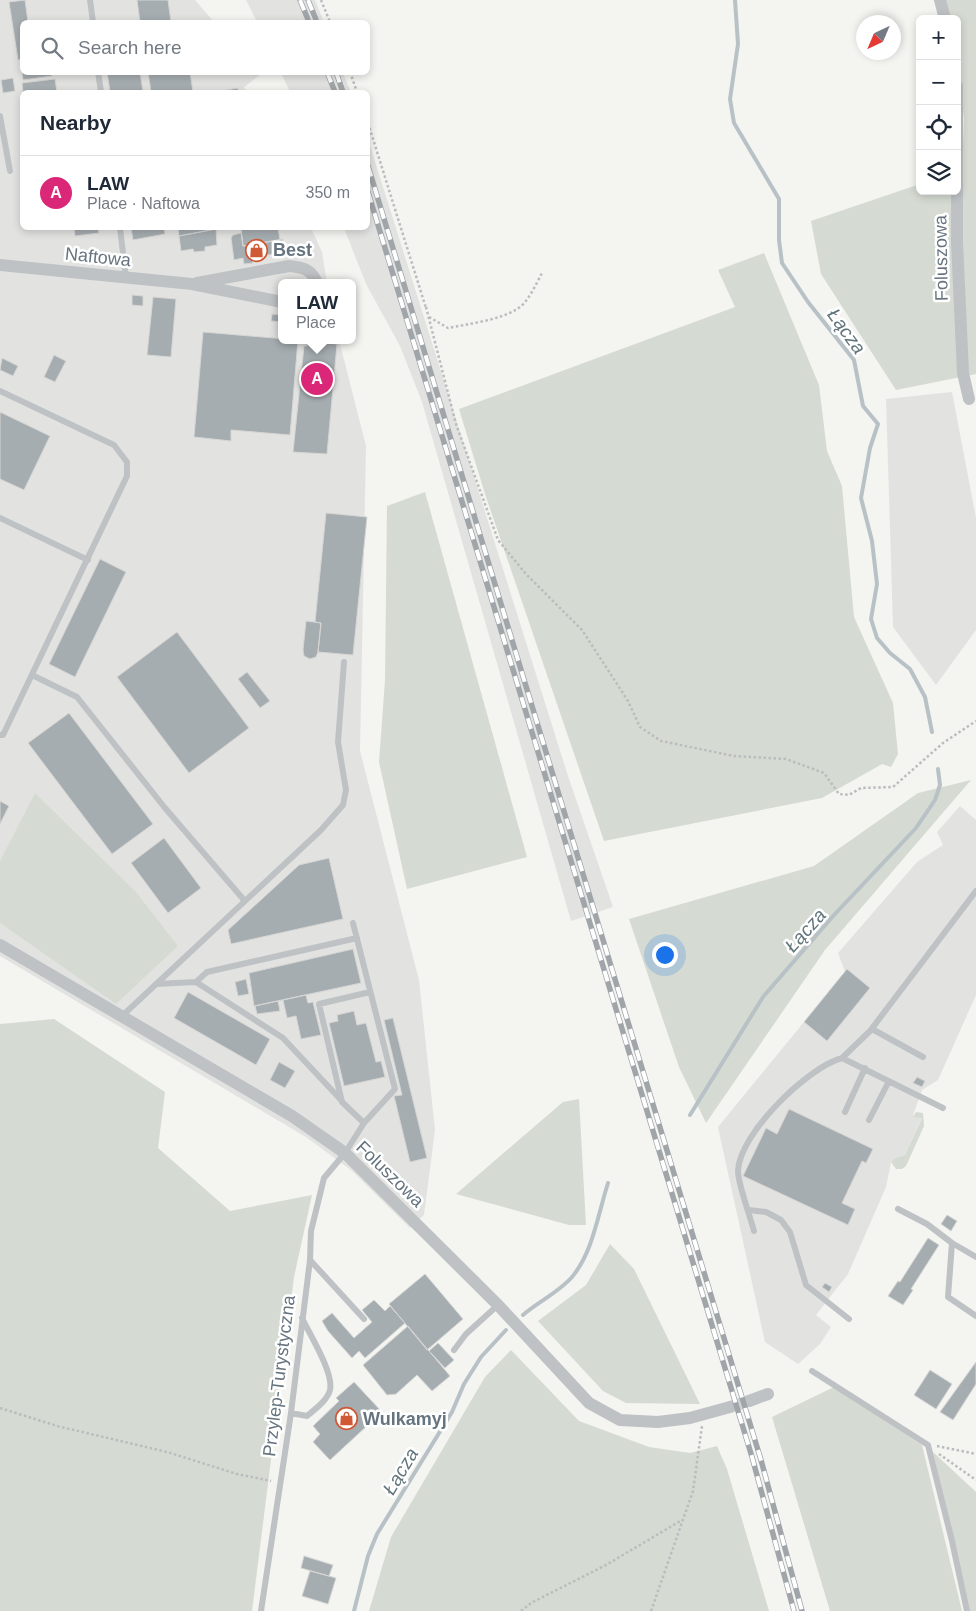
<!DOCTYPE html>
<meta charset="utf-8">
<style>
body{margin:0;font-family:Arial,sans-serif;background:#f6f6f7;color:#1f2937}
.controls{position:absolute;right:15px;top:15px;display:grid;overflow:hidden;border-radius:8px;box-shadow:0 2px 8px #0003}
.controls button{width:45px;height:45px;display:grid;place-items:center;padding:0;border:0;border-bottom:1px solid #e0e1e3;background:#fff;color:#1f2937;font:25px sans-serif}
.compass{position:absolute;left:856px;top:15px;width:45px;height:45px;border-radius:50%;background:#fff;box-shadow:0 2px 8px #0003;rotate:224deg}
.you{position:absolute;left:664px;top:954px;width:18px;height:18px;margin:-12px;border:4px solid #fff;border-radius:50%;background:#1a73e8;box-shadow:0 0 0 8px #1a73e833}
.badge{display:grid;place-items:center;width:32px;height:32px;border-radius:50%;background:#db2777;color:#fff;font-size:16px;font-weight:700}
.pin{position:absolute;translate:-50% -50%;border:2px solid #fff;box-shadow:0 1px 5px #0006}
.popup{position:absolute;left:278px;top:279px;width:78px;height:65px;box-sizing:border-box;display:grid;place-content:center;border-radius:8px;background:#fff;filter:drop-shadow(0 1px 4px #0005);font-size:16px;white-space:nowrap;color:#747a83}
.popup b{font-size:19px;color:#1f2937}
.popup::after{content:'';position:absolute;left:50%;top:100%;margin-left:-10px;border:10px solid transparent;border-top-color:#fff}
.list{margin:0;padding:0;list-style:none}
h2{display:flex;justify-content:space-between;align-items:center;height:65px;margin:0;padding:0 20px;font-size:21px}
h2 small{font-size:16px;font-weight:400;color:#747a83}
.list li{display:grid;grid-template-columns:32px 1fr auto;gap:15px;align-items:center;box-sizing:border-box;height:75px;padding:0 20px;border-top:1px solid #e0e1e3}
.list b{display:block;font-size:19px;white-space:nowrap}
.list p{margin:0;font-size:16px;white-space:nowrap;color:#747a83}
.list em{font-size:16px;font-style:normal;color:#747a83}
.icon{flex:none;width:28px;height:28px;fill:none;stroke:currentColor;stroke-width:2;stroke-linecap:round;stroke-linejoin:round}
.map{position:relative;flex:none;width:976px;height:1611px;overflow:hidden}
.search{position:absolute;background:#fff;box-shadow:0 2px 8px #0003;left:20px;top:20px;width:350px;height:55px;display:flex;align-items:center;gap:12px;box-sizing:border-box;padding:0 18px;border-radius:8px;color:#747a83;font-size:19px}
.panel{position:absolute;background:#fff;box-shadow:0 2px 8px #0003;left:20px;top:90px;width:350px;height:140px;border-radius:8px}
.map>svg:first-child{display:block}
</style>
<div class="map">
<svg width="976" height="1611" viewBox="0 0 976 1611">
<rect width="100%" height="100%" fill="#f4f4f1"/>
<path fill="#e2e3e1" d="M 0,0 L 195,0 L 214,22 L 22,22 L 22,72 L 257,72 L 260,75 L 244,87 L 247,92 L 22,92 L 22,228 L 311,228 L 322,252 L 327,283 L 282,283 L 282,340 L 339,340 L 366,446 L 360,751 L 419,980 L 435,1130 L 424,1215 L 410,1228 L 351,1170 L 306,1137 L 0,956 Z
M 246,0 L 315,0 L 324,22 L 257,22 Z
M 281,73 L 343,73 L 351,92 L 290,92 Z
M 368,139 L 568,776 L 613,907 L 571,921 L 422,402 L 400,346 L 366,284 L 344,228 L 368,228 Z
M 952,392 L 976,518 L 976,630 L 936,685 L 893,627 L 886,399 Z
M 960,806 L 976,820 L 976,995 L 938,1080 L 922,1090 L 913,1115 L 922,1117 L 905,1155 L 895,1158 L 891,1162 L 886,1187 L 848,1274 L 816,1315 L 831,1327 L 820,1344 L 798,1364 L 765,1342 L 718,1127 L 845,972 L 838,953 L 917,862 L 943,845 L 937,832 Z"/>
<path fill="#d5dbd2" d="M 941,0 L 976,0 L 976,374 L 896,390 L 821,274 L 811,221 L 920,184 L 920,191 L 957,191 L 962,170 L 964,119 L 957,65 L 957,19 L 947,19 Z
M 764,253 L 819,385 L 827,451 L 842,486 L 854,617 L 893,703 L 898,754 L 891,767 L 882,764 L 822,798 L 604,841 L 485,494 L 459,409 L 735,307 L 718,270 Z
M 425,492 L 527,857 L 407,889 L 379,762 L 385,680 L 387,506 Z
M 971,780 L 825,950 L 706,1123 L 679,1067 L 629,919 L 814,866 L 918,793 Z
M 35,793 L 136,892 L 178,946 L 116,1004 L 0,923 L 0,861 Z
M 54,1019 L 165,1092 L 158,1148 L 230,1211 L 312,1195 L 294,1277 L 252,1611 L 0,1611 L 0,1024 Z
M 579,1099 L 586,1225 L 569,1225 L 456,1194 L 563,1102 Z
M 916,1112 L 923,1113 L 924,1126 L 906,1166 L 902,1169 L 896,1169 L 891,1162 L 895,1158 L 905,1155 L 922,1118 L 913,1117 Z
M 610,1244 L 634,1269 L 700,1404 L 626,1403 L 603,1391 L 538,1321 L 586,1285 Z
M 511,1350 L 579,1421 L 649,1447 L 690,1453 L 717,1446 L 727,1469 L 769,1611 L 369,1611 L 391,1537 L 485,1377 Z
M 834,1387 L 922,1445 L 962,1611 L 830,1611 L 772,1417 Z
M 933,1452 L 976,1492 L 976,1611 L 968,1611 Z"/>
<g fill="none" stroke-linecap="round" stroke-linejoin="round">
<path stroke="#b8c2c6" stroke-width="4" d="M 735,0 L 738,44 L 730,99 L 734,123 L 779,199 L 779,240 L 782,263 L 808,302 L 854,360 L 863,406 L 878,424 L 870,448 L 861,498 L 872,541 L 877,584 L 871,619 L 877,638 L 890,653 L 910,669 L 925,697 L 932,732
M 690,1115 L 763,997 L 834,915 L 916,828 L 935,800 L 940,785 L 938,769
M 523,1315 C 538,1302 559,1292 572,1277 C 593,1252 598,1214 608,1183
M 354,1611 L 368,1556 L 377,1534 L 452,1412 L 464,1384 L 481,1357 L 506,1330"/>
</g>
<path fill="#a6adb1" stroke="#d5d5d4" d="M 25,0 L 28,22 L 22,22 L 22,59 L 18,60 L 9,2 Z
M 137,0 L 168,0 L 171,22 L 140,22 Z
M 52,72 L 52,76 L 23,80 L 22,73 Z
M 107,72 L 140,72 L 143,92 L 110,92 Z
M 148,72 L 190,72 L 193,92 L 151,92 Z
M 13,78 L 15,91 L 3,93 L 1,80 Z
M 55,79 L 57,92 L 23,92 L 22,83 Z
M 238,88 L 238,92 L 221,92 L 221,91 Z
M 74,228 L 98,228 L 99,233 L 75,236 Z
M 131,228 L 164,228 L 165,234 L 133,240 Z
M 178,228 L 215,228 L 216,229 L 179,236 Z
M 241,228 L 278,228 L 280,240 L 243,246 Z
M 216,229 L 217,245 L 205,247 L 205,251 L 194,252 L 193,249 L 181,251 L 179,236 Z
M 241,233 L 243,246 L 283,239 L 282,253 L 252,257 L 253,263 L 244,264 L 243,258 L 234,260 L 231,238 L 233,235 Z
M 132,295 L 143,296 L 143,306 L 132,305 Z
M 153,297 L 176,299 L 171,357 L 147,355 Z
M 272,314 L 282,315 L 282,322 L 271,321 Z
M 203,332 L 298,340 L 290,435 L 231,430 L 231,441 L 194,437 Z
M 322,340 L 326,340 L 326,343 L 337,344 L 327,454 L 293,452 L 304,346 L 307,346 L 307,342 L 322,343 Z
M 54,355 L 66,361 L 55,382 L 44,377 Z
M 2,358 L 18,366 L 13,376 L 0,370 Z
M 0,412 L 50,436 L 24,490 L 0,479 Z
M 326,513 L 367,517 L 353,655 L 318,652 L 321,623 L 315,622 Z
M 100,559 L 126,572 L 75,677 L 49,664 Z
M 306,621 L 321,623 L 318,652 L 316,657 L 310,659 L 304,656 L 303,650 Z
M 177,632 L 249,728 L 189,773 L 117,677 Z
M 247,672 L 270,701 L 260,708 L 238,679 Z
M 69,713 L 153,824 L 112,854 L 28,743 Z
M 0,801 L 9,806 L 0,824 Z
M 164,838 L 201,888 L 168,913 L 131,863 Z
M 329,858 L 343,919 L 231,944 L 228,930 L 299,865 Z
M 353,949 L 361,983 L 254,1006 L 249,973 Z
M 847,969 L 870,988 L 827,1041 L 804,1022 Z
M 246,979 L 249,994 L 238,996 L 235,982 Z
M 188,992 L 270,1039 L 256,1065 L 174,1018 Z
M 306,995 L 308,1003 L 313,1002 L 321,1035 L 301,1039 L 296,1016 L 287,1018 L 283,1000 Z
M 278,1001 L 280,1011 L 257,1014 L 255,1006 Z
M 354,1011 L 357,1025 L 366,1023 L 376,1062 L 381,1061 L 385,1077 L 344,1086 L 329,1023 L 338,1021 L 337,1015 Z
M 393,1018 L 427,1158 L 410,1162 L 394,1096 L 402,1095 L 384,1020 Z
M 279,1062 L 295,1071 L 285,1088 L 270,1080 Z
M 917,1077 L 925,1081 L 922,1087 L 913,1083 Z
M 789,1109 L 873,1149 L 866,1163 L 862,1161 L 842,1203 L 855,1209 L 848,1225 L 743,1176 L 766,1128 L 777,1134 Z
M 947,1215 L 957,1221 L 951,1231 L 941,1224 Z
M 928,1238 L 939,1245 L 911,1289 L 913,1290 L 903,1305 L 888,1296 L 898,1281 L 900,1282 Z
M 425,1274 L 463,1319 L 427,1350 L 389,1304 Z
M 825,1283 L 832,1287 L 829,1292 L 822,1287 Z
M 374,1300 L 385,1311 L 390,1306 L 405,1323 L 365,1358 L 359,1351 L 352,1358 L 328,1331 L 322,1321 L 332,1313 L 354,1338 L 372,1322 L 362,1310 Z
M 408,1326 L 450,1376 L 432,1391 L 417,1375 L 396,1394 L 387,1395 L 363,1365 Z
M 438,1343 L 454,1360 L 445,1368 L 429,1351 Z
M 976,1362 L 976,1384 L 953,1420 L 940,1412 Z
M 930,1370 L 952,1384 L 936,1409 L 914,1395 Z
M 354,1382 L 382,1412 L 330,1460 L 313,1442 L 320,1434 L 313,1426 L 339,1401 L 336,1398 Z
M 304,1556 L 333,1565 L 329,1576 L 301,1568 Z
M 310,1571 L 336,1578 L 328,1604 L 302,1596 Z"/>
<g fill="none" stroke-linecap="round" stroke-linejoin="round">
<path stroke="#d0d4d4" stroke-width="12" stroke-dasharray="12 6" stroke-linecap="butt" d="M 730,1407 L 749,1401"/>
<path stroke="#babcbe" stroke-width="2.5" stroke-dasharray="2.5 2.5" stroke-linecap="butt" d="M 321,0 L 330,22
M 350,72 L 357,92
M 368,123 L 426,308
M 426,307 L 456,424 L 498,540 L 526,574 L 582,630 L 628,701 L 640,727 L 661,741 L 734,756 L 786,759 L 824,773 L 839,794 L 849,795 L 861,788 L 893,787 L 943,743 L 976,721
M 429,317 L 448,328 C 468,324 500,320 517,309 C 528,303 536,284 542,273
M 0,1408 L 57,1426 L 167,1452 L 237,1474 L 271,1481
M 937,1446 L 976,1454
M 939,1454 L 976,1480
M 521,1611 L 531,1603 L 606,1565 L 682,1520
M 651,1611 L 693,1491 L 702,1426"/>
<path stroke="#bec2c5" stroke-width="6" d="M 90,0 L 93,22
M 98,72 L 101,92
M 0,116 L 10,171
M 120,228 L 126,278
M 0,391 L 114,445 L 127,462 L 127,476 L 3,735 L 0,735
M 0,518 L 88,560
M 32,675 L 77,697 L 165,808 L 244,900
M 353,923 L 395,1089 L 364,1123 L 342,1102 L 319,1004 L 370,992
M 196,982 L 207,972 L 357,938
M 156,984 L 196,982 L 283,1038 L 342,1101
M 122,1016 L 321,830 L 343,805 L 346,790 L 338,742 L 344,662
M 872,1029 L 923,1057
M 842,1058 L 870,1031 L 976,891
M 845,1112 L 865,1068
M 869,1120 L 889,1081
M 898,1209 L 927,1224 L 952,1243 L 948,1297 L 976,1316
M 748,1210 L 766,1212 L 781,1220 L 790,1232 L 806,1285 L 849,1319
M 754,1231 C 750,1216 738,1184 738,1171 C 739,1134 808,1067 842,1058 L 943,1108
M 952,1243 L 976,1257
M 310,1260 L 364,1319
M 454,1350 L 466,1334 L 498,1305
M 812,1371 L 928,1445 L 952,1541 L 967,1611
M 291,1413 L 307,1416 C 315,1409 327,1401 330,1390 C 334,1373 310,1335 302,1318
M 261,1611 L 291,1413 L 310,1260 L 311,1231 L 324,1178 L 345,1153 L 364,1123"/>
<path stroke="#bec2c5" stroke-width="12" d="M 940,0 L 945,19
M 957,86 L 957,242 L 963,373 L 969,399
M 0,265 L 192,284 L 282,302
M 197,283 L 289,266 C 303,267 312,270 317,283
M 0,945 L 292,1116 L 345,1153 L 498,1305 L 589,1403 L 620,1420 L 658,1422 L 690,1418 L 730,1407
M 749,1401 L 768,1394"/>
<defs>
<path id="rail" d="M 300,0 L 309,22
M 308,0 L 317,22
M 327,72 L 335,92
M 336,72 L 343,92
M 368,166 L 761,1460 L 802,1611
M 368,192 L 752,1457 L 794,1611"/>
</defs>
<use href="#rail" stroke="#a0a5aa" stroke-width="5.5"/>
<use href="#rail" stroke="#fff" stroke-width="4" stroke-dasharray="11" stroke-linecap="butt"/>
</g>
<defs>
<symbol id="shop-ring" viewBox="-11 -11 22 22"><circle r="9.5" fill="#fff" stroke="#d15834" stroke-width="1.5"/><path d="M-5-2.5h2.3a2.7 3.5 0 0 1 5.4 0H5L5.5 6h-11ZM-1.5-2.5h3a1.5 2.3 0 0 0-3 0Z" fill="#d15834"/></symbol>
</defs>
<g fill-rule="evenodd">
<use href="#shop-ring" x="244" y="238" width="25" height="25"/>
<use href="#shop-ring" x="334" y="1406" width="25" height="25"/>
</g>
<g text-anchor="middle" stroke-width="5" stroke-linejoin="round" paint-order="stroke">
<g font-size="18" font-weight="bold" fill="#66747f" stroke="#fff" text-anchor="start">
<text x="273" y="256">Best</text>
<text x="363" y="1425">Wulkamyj</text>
</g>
<g font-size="18" fill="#66747f" stroke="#fff">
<text transform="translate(98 257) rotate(6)" y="6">Naftowa</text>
<text transform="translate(941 258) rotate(-91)" y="6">Foluszowa</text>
<text transform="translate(390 1174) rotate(44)" y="6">Foluszowa</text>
<text transform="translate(279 1376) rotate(-83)" y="6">Przylep-Turystyczna</text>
</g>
<g font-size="19" font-style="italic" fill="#62757c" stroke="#fff">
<text transform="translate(847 331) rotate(54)" y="7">Łącza</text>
<text transform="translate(805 930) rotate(-48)" y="7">Łącza</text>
<text transform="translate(400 1471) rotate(-59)" y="7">Łącza</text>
</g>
</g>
</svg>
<div class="controls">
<button>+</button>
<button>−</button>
<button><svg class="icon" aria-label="locate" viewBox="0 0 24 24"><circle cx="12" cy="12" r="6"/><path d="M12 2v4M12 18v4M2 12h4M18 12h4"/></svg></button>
<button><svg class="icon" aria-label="layers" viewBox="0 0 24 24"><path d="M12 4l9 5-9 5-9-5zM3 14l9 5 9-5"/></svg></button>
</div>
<svg class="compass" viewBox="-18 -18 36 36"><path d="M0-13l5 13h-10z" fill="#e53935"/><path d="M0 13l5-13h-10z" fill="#747a83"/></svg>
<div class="you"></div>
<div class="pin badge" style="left:317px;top:379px">A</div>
<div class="popup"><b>LAW</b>Place</div>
<div class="search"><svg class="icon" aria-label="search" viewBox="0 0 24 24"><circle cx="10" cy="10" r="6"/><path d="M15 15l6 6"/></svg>Search here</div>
<section class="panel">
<h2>Nearby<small></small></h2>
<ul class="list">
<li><span class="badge">A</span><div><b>LAW</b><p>Place · Naftowa</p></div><em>350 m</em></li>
</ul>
</section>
</div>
